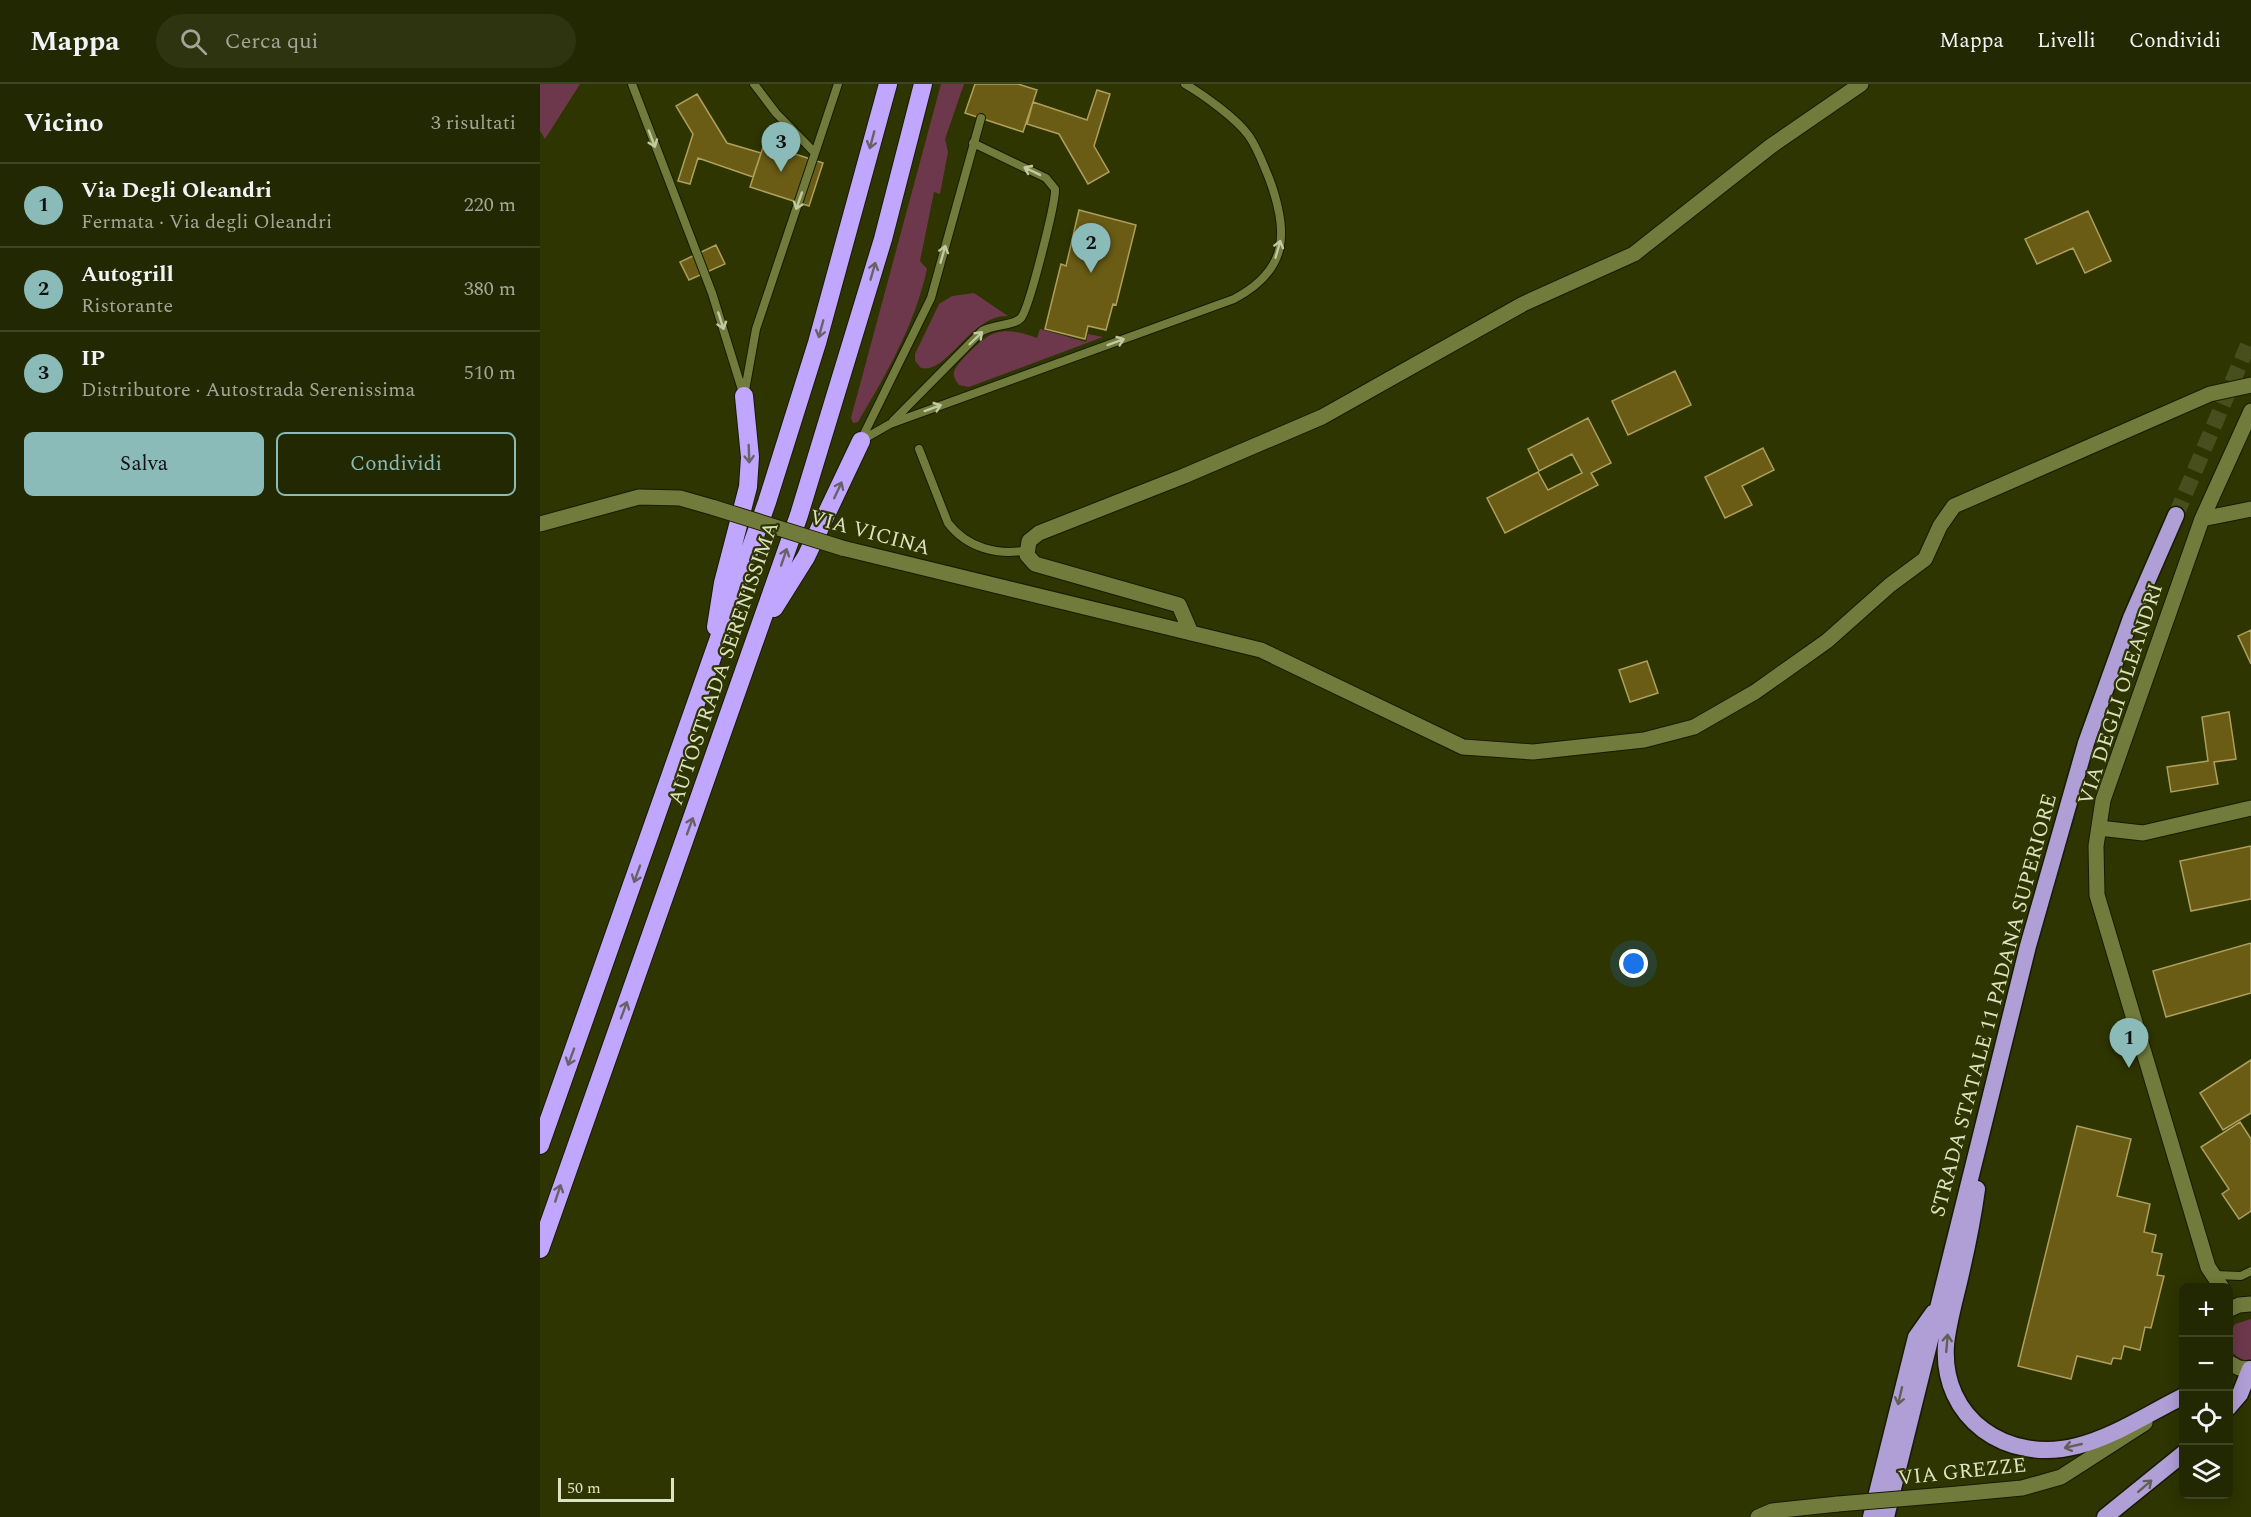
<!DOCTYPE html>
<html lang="it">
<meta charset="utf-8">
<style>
body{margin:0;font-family:Spectral,serif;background:#2e3410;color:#f1f3f6}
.controls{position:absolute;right:18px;bottom:18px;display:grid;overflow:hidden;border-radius:9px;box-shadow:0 3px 15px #0003}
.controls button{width:54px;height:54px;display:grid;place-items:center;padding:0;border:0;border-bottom:2px solid #3f4423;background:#222801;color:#f1f3f6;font:30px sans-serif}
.scale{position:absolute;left:18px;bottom:15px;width:116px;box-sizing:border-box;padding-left:6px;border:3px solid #dce3c2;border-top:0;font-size:16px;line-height:21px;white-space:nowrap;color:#dce3c2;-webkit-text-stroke:4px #2e3501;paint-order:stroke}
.you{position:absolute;left:1094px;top:880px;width:21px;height:21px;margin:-15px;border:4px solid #fff;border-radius:50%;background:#1a73e8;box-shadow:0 0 0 9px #1a73e833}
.badge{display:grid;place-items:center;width:39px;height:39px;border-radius:50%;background:#8bbbb9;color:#111;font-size:20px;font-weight:700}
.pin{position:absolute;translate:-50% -50px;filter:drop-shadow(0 2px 3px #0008)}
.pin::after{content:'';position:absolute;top:32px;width:21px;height:18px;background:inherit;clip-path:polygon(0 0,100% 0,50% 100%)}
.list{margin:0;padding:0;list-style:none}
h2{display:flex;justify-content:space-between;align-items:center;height:78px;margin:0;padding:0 24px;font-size:26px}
h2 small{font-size:20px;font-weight:400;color:#a2a699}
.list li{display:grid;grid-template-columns:39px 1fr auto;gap:18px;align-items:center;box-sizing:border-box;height:84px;padding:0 24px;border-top:2px solid #3f4423}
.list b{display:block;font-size:22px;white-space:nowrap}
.list p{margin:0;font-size:20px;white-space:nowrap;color:#a2a699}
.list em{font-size:20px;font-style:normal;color:#a2a699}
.actions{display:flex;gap:12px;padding:18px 24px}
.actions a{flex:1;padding:14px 0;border:2px solid #8bbbb9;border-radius:9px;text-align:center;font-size:21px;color:#8bbbb9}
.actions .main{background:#8bbbb9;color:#111}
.icon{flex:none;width:33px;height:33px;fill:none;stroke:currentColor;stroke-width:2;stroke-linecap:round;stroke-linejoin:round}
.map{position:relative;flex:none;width:1711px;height:1433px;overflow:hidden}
header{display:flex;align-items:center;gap:36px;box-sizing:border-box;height:84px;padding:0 30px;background:#222801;border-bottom:2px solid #3f4423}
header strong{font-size:28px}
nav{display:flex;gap:33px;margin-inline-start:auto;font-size:21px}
.search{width:420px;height:54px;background:#2e3410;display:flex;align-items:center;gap:15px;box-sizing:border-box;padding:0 21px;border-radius:33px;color:#a2a699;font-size:22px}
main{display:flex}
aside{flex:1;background:#222801}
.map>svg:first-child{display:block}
</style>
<header>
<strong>Mappa</strong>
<div class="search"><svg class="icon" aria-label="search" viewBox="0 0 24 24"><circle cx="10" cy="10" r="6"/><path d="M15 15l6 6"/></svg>Cerca qui</div>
<nav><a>Mappa</a><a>Livelli</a><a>Condividi</a></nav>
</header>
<main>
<aside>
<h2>Vicino<small>3 risultati</small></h2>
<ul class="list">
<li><span class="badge">1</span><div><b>Via Degli Oleandri</b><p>Fermata · Via degli Oleandri</p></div><em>220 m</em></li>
<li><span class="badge">2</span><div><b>Autogrill</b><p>Ristorante</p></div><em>380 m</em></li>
<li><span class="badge">3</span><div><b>IP</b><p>Distributore · Autostrada Serenissima</p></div><em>510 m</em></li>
</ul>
<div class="actions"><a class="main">Salva</a><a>Condividi</a></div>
</aside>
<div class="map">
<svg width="1711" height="1433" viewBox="0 0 1711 1433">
<rect width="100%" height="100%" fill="#2e3501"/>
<path fill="#6e384c" d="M 0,0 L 40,0 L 5,55 L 0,47 Z
M 401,0 L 424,0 L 405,55 L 408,68 L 400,110 L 394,108 L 380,177 L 387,185 C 375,240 347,289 318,338 L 313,339 L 311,334 L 318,308 Z
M 434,209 L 468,232 C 431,230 408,290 381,284 L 375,277 L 375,270 L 399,220 L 412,212 Z
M 500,245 L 546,258 L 548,250 L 563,253 L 429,303 L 419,301 C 416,297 413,293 414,288 C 416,279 445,251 455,249 C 470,245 483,249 497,254 Z
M 1711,1235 L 1711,1277 C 1702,1277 1697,1273 1691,1267 L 1688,1252 L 1695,1240 Z"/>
<path fill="#6a5c15" stroke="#ae9f5d" stroke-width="1.5" d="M 435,0 L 478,0 L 497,6 L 483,48 L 425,29 Z
M 557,6 L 570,10 L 554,62 L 569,88 L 548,100 L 519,50 L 487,40 L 493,18 L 547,36 Z
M 157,10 L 187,59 L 221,69 L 213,93 L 158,74 L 150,100 L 138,97 L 153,50 L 136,22 Z
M 224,60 L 283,79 L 269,122 L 210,103 Z
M 539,126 L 596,141 L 576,221 L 573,220 L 566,246 L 548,242 L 545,255 L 505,245 L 521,180 L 526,182 Z
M 1548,127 L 1571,177 L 1545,189 L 1533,164 L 1497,180 L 1485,155 Z
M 176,161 L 185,180 L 149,196 L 140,178 Z
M 1135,287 L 1151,321 L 1088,351 L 1072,317 Z
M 1048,334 L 1071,379 L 1051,389 L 1058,401 L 965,449 L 947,414 L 998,388 L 1008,406 L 1042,389 L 1032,370 L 999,387 L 988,365 Z
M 1223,364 L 1234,386 L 1202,402 L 1212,421 L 1185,434 L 1165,393 Z
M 1711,546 L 1711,580 L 1698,552 Z
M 1107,577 L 1118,609 L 1090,618 L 1079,586 Z
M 1689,628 L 1696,675 L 1674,678 L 1678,700 L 1631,708 L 1627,683 L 1668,677 L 1662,633 Z
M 1711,762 L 1711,815 L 1651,827 L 1640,777 Z
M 1711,859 L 1711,909 L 1626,933 L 1613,887 Z
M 1711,976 L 1711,1029 L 1683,1046 L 1660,1009 Z
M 1700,1038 L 1711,1055 L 1711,1127 L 1699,1135 L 1682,1110 L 1689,1105 L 1661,1063 Z
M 1537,1042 L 1591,1055 L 1577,1112 L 1610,1120 L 1604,1148 L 1616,1151 L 1612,1168 L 1622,1170 L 1617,1191 L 1624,1192 L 1611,1244 L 1605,1243 L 1600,1266 L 1584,1262 L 1581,1275 L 1573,1274 L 1571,1280 L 1537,1272 L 1531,1295 L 1478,1282 Z"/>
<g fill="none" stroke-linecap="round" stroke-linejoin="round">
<path stroke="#484f1e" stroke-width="16" stroke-dasharray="16 8" stroke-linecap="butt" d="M 1636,431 L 1711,254"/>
<defs>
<path id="service" d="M 92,0 L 172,209 L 203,309
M 275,69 L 298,0
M 204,312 L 216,245 L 275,69 L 236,29 L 214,0
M 353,337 L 442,247 C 454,240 474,242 481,234 C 489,225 516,118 515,105 L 506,94 L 433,59
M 321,356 L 391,214 L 441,34
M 322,356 L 350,340 L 694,215 C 749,186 749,148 729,94 C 723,80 718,65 709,52 C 697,35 664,11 645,0
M 379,365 L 408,439 C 427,464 458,472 488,466
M 1675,1191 L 1701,1192 L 1711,1187"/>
<path id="minor" d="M 1662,435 L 1711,425
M 0,440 L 99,413 L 140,414 L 175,424
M 302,464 L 721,566 L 923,663 L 993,668 L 1104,656 L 1154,643 L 1215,608 L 1287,557 L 1350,501 L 1385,475 L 1400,442 L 1414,422 L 1670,310 L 1711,301
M 651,549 L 639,521 L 495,480 L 487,471 L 489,457 L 499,449 L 644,392 L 782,333 L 983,220 L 1094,170 L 1231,62 L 1321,0
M 1559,744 L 1603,749 L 1711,724
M 1682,1204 L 1668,1183 L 1557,811 L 1556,762 L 1563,716 L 1662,435 L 1711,327"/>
<path id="tertiary" d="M 1688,1226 L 1699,1221 L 1711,1220
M 1688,1278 L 1699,1284 L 1711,1285
M 1418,1410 L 1482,1404 L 1521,1393 L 1605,1339
M 1218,1433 L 1232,1427 L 1298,1420"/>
<path id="trunk" d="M 1437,1105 C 1433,1135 1427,1164 1420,1194 C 1415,1216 1408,1239 1406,1261 C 1401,1335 1467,1380 1537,1362 C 1574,1353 1609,1329 1644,1312
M 1688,1324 L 1700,1310 L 1710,1285
M 1331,1433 L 1376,1253 L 1393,1229
M 1346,1433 L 1488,862 L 1546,659 L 1591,534 L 1636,431
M 1565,1433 L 1644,1369"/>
<path id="motorway" d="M 234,524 L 266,473 L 321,357
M 176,543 L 183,499 L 208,403 L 210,373 L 204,312
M 0,1061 L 227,418 L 277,259 L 348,0
M 0,1165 L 259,431 L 343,155 L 383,0"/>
</defs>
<use href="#service" stroke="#171b00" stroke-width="10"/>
<use href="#minor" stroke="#171b00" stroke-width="17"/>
<use href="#tertiary" stroke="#171b00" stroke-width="17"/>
<use href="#trunk" stroke="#171b00" stroke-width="19"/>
<use href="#motorway" stroke="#171b00" stroke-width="20"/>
<use href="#service" stroke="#717c3c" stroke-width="8"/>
<use href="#minor" stroke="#717c3c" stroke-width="15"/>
<use href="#tertiary" stroke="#717c3c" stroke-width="15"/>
<use href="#trunk" stroke="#b09ed7" stroke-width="16"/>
<use href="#motorway" stroke="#c0a6fe" stroke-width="18"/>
<defs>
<path id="minor-bridge" d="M 175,424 L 302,464"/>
<path id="tertiary-bridge" d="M 1298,1420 L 1418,1410"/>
</defs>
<use href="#minor-bridge" stroke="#171b00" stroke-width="17" stroke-linecap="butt"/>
<use href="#tertiary-bridge" stroke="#171b00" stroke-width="17" stroke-linecap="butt"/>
<use href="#minor-bridge" stroke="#717c3c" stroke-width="15"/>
<use href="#tertiary-bridge" stroke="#717c3c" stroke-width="15"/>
</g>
<defs><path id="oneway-shaft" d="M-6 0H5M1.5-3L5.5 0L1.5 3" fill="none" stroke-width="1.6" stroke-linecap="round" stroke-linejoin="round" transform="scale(1.5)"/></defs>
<g stroke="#c1c9a0">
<use href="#oneway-shaft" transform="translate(112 55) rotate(69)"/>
<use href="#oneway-shaft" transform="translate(492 87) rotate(-154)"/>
<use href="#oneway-shaft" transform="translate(259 117) rotate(109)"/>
<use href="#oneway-shaft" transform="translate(738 165) rotate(-74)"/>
<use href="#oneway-shaft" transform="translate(403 170) rotate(-74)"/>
<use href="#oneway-shaft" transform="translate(181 237) rotate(72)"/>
<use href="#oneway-shaft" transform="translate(436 254) rotate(-44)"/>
<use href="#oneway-shaft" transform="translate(576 258) rotate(-20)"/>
<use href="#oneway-shaft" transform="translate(393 324) rotate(-20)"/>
</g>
<g stroke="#686266">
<use href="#oneway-shaft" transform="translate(332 56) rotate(105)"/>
<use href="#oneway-shaft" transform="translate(333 187) rotate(-74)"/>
<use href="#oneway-shaft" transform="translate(281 245) rotate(105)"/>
<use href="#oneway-shaft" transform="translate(209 370) rotate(88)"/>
<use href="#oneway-shaft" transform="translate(298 406) rotate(-65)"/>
<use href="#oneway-shaft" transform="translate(244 473) rotate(-71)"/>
<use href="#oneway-shaft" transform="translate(150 742) rotate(-70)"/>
<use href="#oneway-shaft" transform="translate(97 790) rotate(110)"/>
<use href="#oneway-shaft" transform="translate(84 926) rotate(-70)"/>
<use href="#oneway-shaft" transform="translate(31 973) rotate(110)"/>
<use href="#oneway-shaft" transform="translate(18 1109) rotate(-72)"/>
</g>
<g stroke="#625f57">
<use href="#oneway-shaft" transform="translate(1407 1259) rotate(-85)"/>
<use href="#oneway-shaft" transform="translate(1360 1312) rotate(103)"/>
<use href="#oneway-shaft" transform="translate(1533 1362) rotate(167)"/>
<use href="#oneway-shaft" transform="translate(1605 1402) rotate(-41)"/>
</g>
<g text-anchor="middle" stroke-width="4.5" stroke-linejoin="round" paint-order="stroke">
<g font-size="21" fill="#dce3c2" stroke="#2e3501">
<text transform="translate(330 448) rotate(15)" y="7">VIA VICINA</text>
<text transform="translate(183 579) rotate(-71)" y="7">AUTOSTRADA SERENISSIMA</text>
<text transform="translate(1580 610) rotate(-72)" y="7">VIA DEGLI OLEANDRI</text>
<text transform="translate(1453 921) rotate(-75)" y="7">STRADA STATALE 11 PADANA SUPERIORE</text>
<text transform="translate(1422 1387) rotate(-6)" y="7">VIA GREZZE</text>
</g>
</g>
</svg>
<div class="controls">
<button>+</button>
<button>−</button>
<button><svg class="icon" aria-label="locate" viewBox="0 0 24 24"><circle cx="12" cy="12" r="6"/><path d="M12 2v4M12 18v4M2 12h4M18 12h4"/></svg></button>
<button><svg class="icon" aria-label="layers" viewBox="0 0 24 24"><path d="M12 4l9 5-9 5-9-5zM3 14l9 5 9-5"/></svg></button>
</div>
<div class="scale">50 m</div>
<div class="you"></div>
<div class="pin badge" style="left:1589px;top:984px">1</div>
<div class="pin badge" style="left:551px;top:189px">2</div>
<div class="pin badge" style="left:241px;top:88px">3</div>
</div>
</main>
